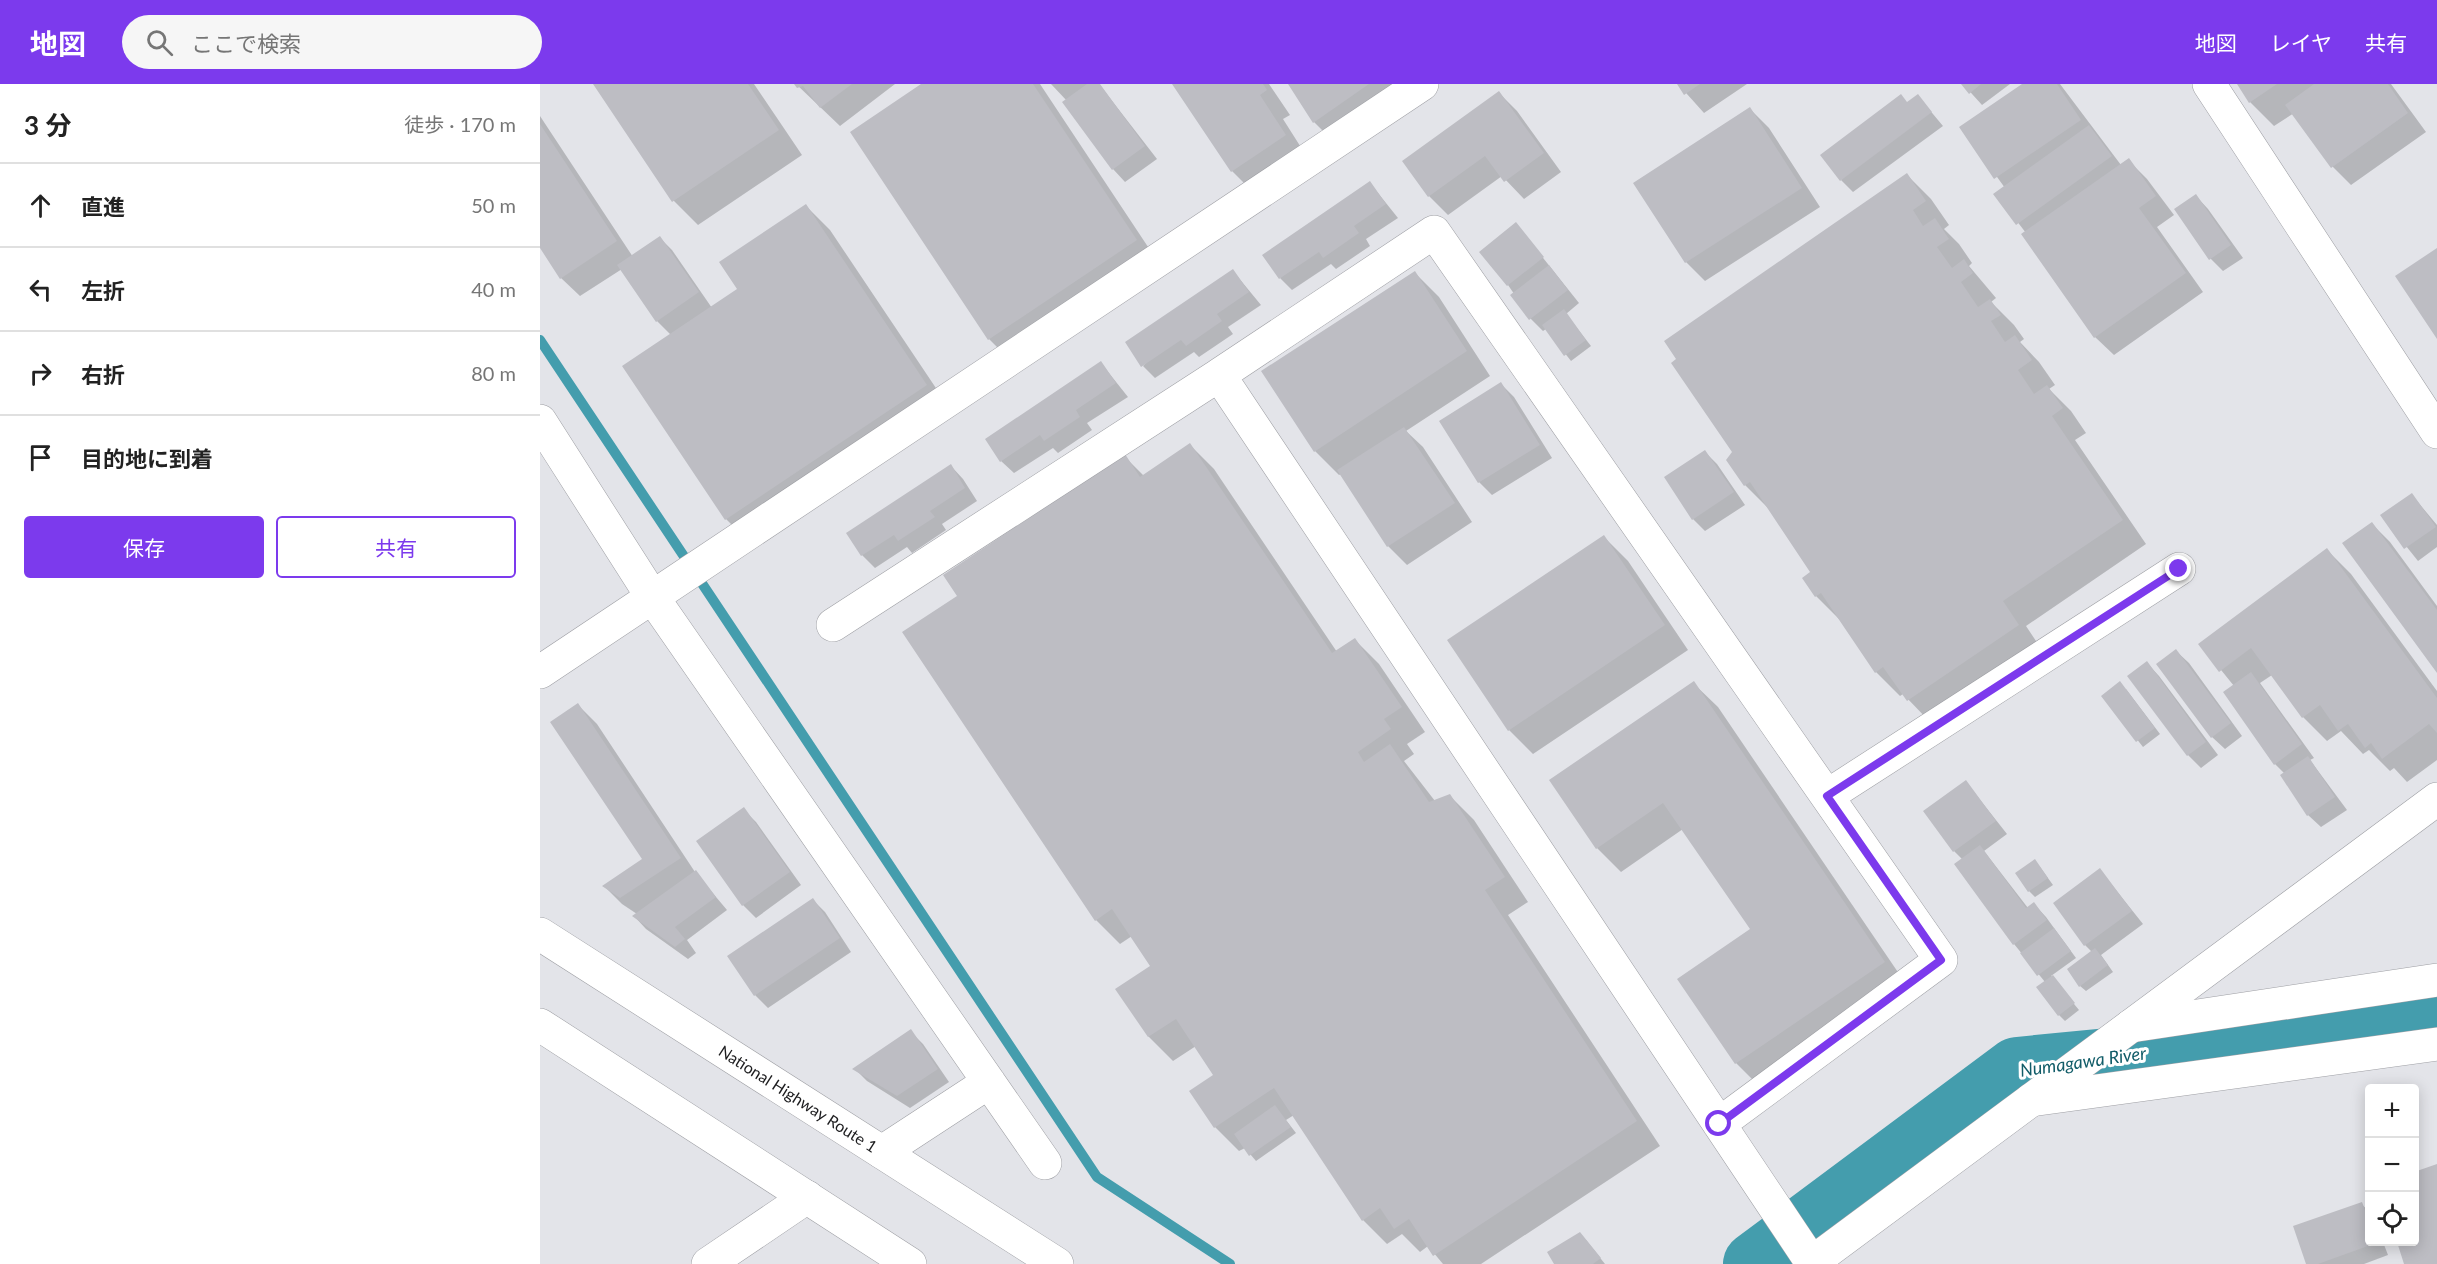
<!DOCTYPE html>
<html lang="ja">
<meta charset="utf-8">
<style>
body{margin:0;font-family:Lato,"Noto Sans JP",sans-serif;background:#f6f6f6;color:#222}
.controls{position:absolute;right:18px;bottom:18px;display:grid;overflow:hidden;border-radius:6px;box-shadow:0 3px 15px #0003}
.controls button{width:54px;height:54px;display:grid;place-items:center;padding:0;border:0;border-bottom:2px solid #e0e0e0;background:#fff;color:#222;font:30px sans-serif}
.stop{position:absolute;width:18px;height:18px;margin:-14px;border:4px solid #7c3aed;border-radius:50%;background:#fff}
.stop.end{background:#7c3aed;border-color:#fff;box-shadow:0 2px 6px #0008}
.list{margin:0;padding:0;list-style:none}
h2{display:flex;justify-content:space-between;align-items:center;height:78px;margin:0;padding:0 24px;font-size:26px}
h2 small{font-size:20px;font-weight:400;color:#767676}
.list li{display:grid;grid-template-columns:39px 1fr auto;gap:18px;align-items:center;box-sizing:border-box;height:84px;padding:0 24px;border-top:2px solid #e0e0e0}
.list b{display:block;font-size:22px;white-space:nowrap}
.list em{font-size:20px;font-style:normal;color:#767676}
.actions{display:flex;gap:12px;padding:18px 24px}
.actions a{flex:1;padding:14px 0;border:2px solid #7c3aed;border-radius:6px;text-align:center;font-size:21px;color:#7c3aed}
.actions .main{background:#7c3aed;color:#fff}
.icon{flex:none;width:33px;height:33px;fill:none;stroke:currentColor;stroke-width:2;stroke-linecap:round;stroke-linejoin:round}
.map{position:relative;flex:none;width:1897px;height:1180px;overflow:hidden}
header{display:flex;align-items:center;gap:36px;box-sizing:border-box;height:84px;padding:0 30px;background:#7c3aed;color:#fff}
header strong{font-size:28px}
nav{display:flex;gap:33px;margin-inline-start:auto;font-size:21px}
.search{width:420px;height:54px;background:#f6f6f6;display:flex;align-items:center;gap:15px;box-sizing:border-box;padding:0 21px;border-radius:33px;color:#767676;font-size:22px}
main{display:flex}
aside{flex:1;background:#fff}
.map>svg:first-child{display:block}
</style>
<header>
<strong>地図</strong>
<div class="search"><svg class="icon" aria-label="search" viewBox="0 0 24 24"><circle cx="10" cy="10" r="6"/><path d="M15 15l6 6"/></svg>ここで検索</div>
<nav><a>地図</a><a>レイヤ</a><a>共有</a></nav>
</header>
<main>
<aside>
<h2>3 分<small>徒歩 · 170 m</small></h2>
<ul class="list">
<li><svg class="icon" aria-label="ahead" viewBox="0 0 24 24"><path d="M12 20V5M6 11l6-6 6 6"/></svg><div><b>直進</b></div><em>50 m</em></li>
<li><svg class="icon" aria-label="left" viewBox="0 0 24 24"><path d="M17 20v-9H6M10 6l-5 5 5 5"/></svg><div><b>左折</b></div><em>40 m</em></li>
<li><svg class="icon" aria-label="right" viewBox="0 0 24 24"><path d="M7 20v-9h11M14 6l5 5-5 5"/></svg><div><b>右折</b></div><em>80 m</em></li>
<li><svg class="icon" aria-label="arrive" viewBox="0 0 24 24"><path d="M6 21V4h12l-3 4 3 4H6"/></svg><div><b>目的地に到着</b></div></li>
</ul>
<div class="actions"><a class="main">保存</a><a>共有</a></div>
</aside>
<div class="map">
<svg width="1897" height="1180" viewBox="0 0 1897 1180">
<rect width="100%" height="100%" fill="#e3e4e9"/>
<path fill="#0003" d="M 55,0 L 214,0 L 262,71 L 158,141 L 134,117 Z
M 256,0 L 355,0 L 300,42 Z
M 384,0 L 500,0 L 620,181 L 473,279 L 449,255 Z
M 511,0 L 559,0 L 617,75 L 585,98 L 573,85 L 527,17 Z
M 634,0 L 729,0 L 750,31 L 743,35 L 769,76 L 716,111 L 692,87 Z
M 750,0 L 888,0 L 798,62 L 774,38 Z
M 1138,0 L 1207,0 L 1164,29 Z
M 1423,0 L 1470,0 L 1442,21 Z
M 1485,0 L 1520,0 L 1581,81 L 1588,76 L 1607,95 L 1634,131 L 1617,143 L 1663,208 L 1574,271 L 1555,253 L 1486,149 L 1456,110 L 1465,104 L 1421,43 Z
M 1699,0 L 1851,0 L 1886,48 L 1811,101 L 1793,83 L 1754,29 L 1734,42 L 1710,18 Z
M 959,9 L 977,27 L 1021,88 L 984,115 L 962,92 L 908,131 L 889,112 L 864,78 Z
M 1378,12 L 1403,42 L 1313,108 L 1301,96 L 1368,20 Z
M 1210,25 L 1229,44 L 1280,123 L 1165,197 L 1146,178 Z
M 0,32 L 93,173 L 120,154 L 132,166 L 172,224 L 199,205 L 266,122 L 290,146 L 410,325 L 210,459 L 186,435 L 131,251 L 117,237 L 82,185 L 40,212 L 21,194 L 0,162 Z
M 1367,91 L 1391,115 L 1409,141 L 1404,145 L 1419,160 L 1432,179 L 1429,182 L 1456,214 L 1451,218 L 1474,241 L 1484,255 L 1480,258 L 1499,278 L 1515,301 L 1509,305 L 1531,327 L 1546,349 L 1535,356 L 1606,460 L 1486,542 L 1502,566 L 1392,640 L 1363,610 L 1360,612 L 1336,588 L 1300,536 L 1276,512 L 1272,488 L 1229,425 L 1205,401 Z
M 830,99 L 858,134 L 826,155 L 830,162 L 796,185 L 791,180 L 752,206 L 740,194 Z
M 1656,112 L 1668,125 L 1703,174 L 1683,187 L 1671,175 Z
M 976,140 L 1039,219 L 1026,230 L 1051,262 L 1031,277 L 1006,245 L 1003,247 L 991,235 L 968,201 Z
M 693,187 L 721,221 L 688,243 L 693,250 L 659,273 L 654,268 L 615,294 L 603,282 Z
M 875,189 L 899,213 L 950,292 L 866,347 L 883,363 L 932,438 L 867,481 L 848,462 L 801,390 L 799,391 L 775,367 Z
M 561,279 L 588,313 L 547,339 L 552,346 L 518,369 L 513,364 L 474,389 L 461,377 Z
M 961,300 L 974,313 L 1012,374 L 952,411 L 939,398 L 901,338 Z
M 650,361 L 674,385 L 797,568 L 815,556 L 839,580 L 885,648 L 867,660 L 874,670 L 864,677 L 895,717 L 910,712 L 934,736 L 988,818 L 968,831 L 1120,1062 L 941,1180 L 903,1180 L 888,1162 L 880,1168 L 862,1150 L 847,1160 L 823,1136 L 754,1031 L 746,1036 L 756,1049 L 716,1077 L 705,1064 L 699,1067 L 675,1043 L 675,991 L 656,962 L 633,977 L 609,953 L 577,905 L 612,882 L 592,852 L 580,860 L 556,836 L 364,549 L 419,512 L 584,372 L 604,392 Z
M 1165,368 L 1177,380 L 1205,421 L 1165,447 L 1153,435 Z
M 411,382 L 423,395 L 437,417 L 402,440 L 406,446 L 372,469 L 367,463 L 335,484 L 322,471 L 308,449 Z
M 1872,411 L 1897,441 L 1897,463 L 1878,477 L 1842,432 Z
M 1832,440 L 1850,458 L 1897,522 L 1897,587 Z
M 1064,453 L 1088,477 L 1148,566 L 993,670 L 969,646 Z
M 1787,466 L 1811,490 L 1897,607 L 1897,676 L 1867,698 L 1854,684 L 1850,687 L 1829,666 L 1823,670 L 1801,647 L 1787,657 L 1763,633 L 1732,591 L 1720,599 L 1774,674 L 1770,676 L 1807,726 L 1781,743 L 1768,731 L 1745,690 L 1735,680 L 1694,602 L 1660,560 Z
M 1636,567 L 1649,579 L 1702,652 L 1685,665 L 1672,653 Z
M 1607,579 L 1619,592 L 1678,671 L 1661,684 L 1648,671 Z
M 1153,599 L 1178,623 L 1368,903 L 1220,1003 L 1196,979 L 1139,895 L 1212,846 L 1143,745 L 1081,788 L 1057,764 Z
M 1586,605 L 1620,650 L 1603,663 L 1563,612 Z
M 38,621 L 57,640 L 155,788 L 187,826 L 147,856 L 156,869 L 148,875 L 106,845 L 94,832 L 97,830 L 82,820 L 64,802 L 104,775 Z
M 1426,698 L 1467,750 L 1444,767 L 1488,824 L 1494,820 L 1506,833 L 1536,874 L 1511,892 L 1539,926 L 1525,937 L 1519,931 L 1505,898 L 1474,860 L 1423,776 L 1414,767 Z
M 203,725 L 216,738 L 261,801 L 216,834 L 203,821 L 158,757 Z
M 1500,783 L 1513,801 L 1495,813 L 1489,807 Z
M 1560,786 L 1603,840 L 1561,871 L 1573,888 L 1546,907 L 1540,902 L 1552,868 L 1545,861 Z
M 273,816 L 285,828 L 311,868 L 228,924 L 215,911 Z
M 370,947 L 383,960 L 409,998 L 370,1024 L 327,997 L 315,985 Z
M 1821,1120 L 1830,1128 L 1830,1158 L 1843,1158 L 1848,1171 L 1824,1180 L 1768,1180 Z
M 1046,1156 L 1065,1180 L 1016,1180 Z"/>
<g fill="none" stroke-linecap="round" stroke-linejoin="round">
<path stroke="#449dad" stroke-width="10" d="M 0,256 L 557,1093 L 690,1180"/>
<path stroke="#449dad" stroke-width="64" d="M 1215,1180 L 1477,985 L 1568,976 L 1897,933"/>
</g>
<path fill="#bdbdc3" d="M 53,0 L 208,0 L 239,46 L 132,118 Z
M 254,0 L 312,0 L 280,24 L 263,2 L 257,4 Z
M 381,0 L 493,0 L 597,156 L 448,256 L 310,48 Z
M 547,0 L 560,0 L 605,62 L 572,86 L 522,18 Z
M 632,0 L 723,0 L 727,6 L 720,11 L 746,51 L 691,88 Z
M 748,0 L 829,0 L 773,39 Z
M 1137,0 L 1160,0 L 1144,11 Z
M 1421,0 L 1441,0 L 1429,10 Z
M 1482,0 L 1517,0 L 1541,36 L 1454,95 L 1419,43 Z
M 1697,0 L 1737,0 L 1709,19 Z
M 1774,0 L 1848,0 L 1868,29 L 1791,84 L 1745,21 Z
M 959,7 L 1004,69 L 964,98 L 945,72 L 888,113 L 862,77 Z
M 1361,10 L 1367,18 L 1378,10 L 1392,28 L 1300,97 L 1280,71 Z
M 1210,23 L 1262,104 L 1145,179 L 1093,99 Z
M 0,40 L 77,157 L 20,195 L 0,164 Z
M 1549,41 L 1572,72 L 1476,141 L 1453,110 Z
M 1589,74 L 1616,112 L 1599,124 L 1646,189 L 1554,254 L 1481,150 Z
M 1367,89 L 1386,117 L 1373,126 L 1383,142 L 1395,134 L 1409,155 L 1397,163 L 1412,184 L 1424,175 L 1433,189 L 1421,198 L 1438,223 L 1450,215 L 1461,231 L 1451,237 L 1465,258 L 1475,251 L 1492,276 L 1478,286 L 1494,310 L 1507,301 L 1523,324 L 1512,332 L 1583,436 L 1463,517 L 1479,541 L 1367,617 L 1343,583 L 1335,589 L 1281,509 L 1275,513 L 1262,494 L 1270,488 L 1210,398 L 1204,402 L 1186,376 L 1192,368 L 1131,279 L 1136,275 L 1124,257 Z
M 830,97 L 846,120 L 814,142 L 819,149 L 783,174 L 779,168 L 739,195 L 722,171 Z
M 1656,110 L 1691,161 L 1669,176 L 1634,125 Z
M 266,120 L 387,301 L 185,436 L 82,282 L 197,205 L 179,178 Z
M 976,138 L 1004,173 L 967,202 L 939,168 Z
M 120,152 L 159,208 L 116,238 L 77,181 Z
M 1897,164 L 1897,255 L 1855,192 Z
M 1009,181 L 1028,206 L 989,236 L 970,211 Z
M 693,185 L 709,208 L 677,230 L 682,237 L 646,262 L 641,256 L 601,283 L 585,258 Z
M 875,187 L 927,267 L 774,368 L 721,287 Z
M 1024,225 L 1046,256 L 1024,272 L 1002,241 Z
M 561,277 L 576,299 L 536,326 L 540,333 L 504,357 L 500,351 L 460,378 L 445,355 Z
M 961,298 L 1000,361 L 938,399 L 899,337 Z
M 864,343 L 915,419 L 847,463 L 797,386 Z
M 650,359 L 792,569 L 815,554 L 862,623 L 844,635 L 851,645 L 818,668 L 824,678 L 850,660 L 889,718 L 910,710 L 965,793 L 945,806 L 1097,1037 L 893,1172 L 869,1135 L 854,1145 L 840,1124 L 822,1137 L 734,1004 L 674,1044 L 649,1007 L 673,991 L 636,935 L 608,953 L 575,905 L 610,882 L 572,825 L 555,837 L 362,548 L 417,512 L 403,491 L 585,370 L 600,393 Z
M 1165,366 L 1194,408 L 1152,436 L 1124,393 Z
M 411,380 L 425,404 L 390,427 L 395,433 L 358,457 L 354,451 L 321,472 L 306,449 Z
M 1872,409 L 1896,443 L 1864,465 L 1840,431 Z
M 1832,438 L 1897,526 L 1897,589 L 1802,459 Z
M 1064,451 L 1125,541 L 968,647 L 907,556 Z
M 1787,464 L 1897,614 L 1897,649 L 1889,640 L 1842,675 L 1831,659 L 1825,664 L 1808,640 L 1798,647 L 1780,621 L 1762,634 L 1711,564 L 1679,588 L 1658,560 Z
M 1636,565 L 1691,639 L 1671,654 L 1616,580 Z
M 1607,577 L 1666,658 L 1647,672 L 1587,592 Z
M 1711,588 L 1762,660 L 1734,681 L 1683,608 Z
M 1154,597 L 1345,878 L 1195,980 L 1137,895 L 1210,845 L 1123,719 L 1056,765 L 1009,696 Z
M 1580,597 L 1615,644 L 1596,658 L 1561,612 Z
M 38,619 L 141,774 L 80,814 L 62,802 L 102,775 L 10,638 Z
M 1768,672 L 1795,713 L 1767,732 L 1740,691 Z
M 1426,696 L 1456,737 L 1413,768 L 1383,727 Z
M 204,723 L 250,788 L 202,822 L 156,757 Z
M 1440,761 L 1486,824 L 1494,818 L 1507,836 L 1473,861 L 1414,780 Z
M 1495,775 L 1508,794 L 1488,808 L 1475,789 Z
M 1560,784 L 1592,827 L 1544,862 L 1513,819 Z
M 156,786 L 176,813 L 135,843 L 145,855 L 135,863 L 92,832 Z
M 273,814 L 300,854 L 214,912 L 187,872 Z
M 1514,844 L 1531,867 L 1497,892 L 1480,869 Z
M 1555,864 L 1568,881 L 1539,903 L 1527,885 Z
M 1513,891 L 1535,919 L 1518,932 L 1496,903 Z
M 371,945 L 398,985 L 357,1012 L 312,985 Z
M 735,1021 L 751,1043 L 709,1072 L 694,1050 Z
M 1897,1080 L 1897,1180 L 1864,1180 L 1857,1158 L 1874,1158 L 1874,1088 Z
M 1822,1118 L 1830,1139 L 1830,1158 L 1839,1158 L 1778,1180 L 1766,1180 L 1753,1142 Z
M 1040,1148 L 1061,1174 L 1053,1180 L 1014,1180 L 1007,1168 Z"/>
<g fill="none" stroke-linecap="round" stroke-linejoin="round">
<defs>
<path id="minor" d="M 0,337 L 113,514 L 505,1079
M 0,588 L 882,0
M 1591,942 L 1897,896
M 1491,1016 L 1897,960
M 342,1068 L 449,998
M 168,1180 L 267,1113"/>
<path id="tertiary" d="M 1669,0 L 1897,348
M 679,291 L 894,148 L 1401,876 L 1179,1040
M 293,541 L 679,291 L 1272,1179
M 1287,712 L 1639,485
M 1270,1180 L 1897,715"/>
<g id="trunk">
<path id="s1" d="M 0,850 L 517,1180"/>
<path d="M 0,941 L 370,1180"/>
</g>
</defs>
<use href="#minor" stroke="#9e9fa4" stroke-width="34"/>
<use href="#tertiary" stroke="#9e9fa4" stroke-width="34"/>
<use href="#trunk" stroke="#9e9fa4" stroke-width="34"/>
<use href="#minor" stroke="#fff" stroke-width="33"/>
<use href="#tertiary" stroke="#fff" stroke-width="33"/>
<use href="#trunk" stroke="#fff" stroke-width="33"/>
</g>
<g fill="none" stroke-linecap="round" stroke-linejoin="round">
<path stroke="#7c3aed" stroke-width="8" d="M 1179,1040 L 1401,876 L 1287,712 L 1639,485"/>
</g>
<g text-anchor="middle" stroke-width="6" stroke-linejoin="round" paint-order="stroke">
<g font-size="16" fill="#1c1c1e" stroke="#fff">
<text dy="6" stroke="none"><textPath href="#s1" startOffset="306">National Highway Route 1</textPath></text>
</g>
<g font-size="18" font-style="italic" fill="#115c68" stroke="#fff">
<text transform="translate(1543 978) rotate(-8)" y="6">Numagawa River</text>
</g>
</g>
</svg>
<div class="controls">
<button>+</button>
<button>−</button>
<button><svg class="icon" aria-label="locate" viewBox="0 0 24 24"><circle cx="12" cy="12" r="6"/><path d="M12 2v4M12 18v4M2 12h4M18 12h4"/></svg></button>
</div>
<div class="stop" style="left:1179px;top:1040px"></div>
<div class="stop end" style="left:1639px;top:485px"></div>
</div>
</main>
